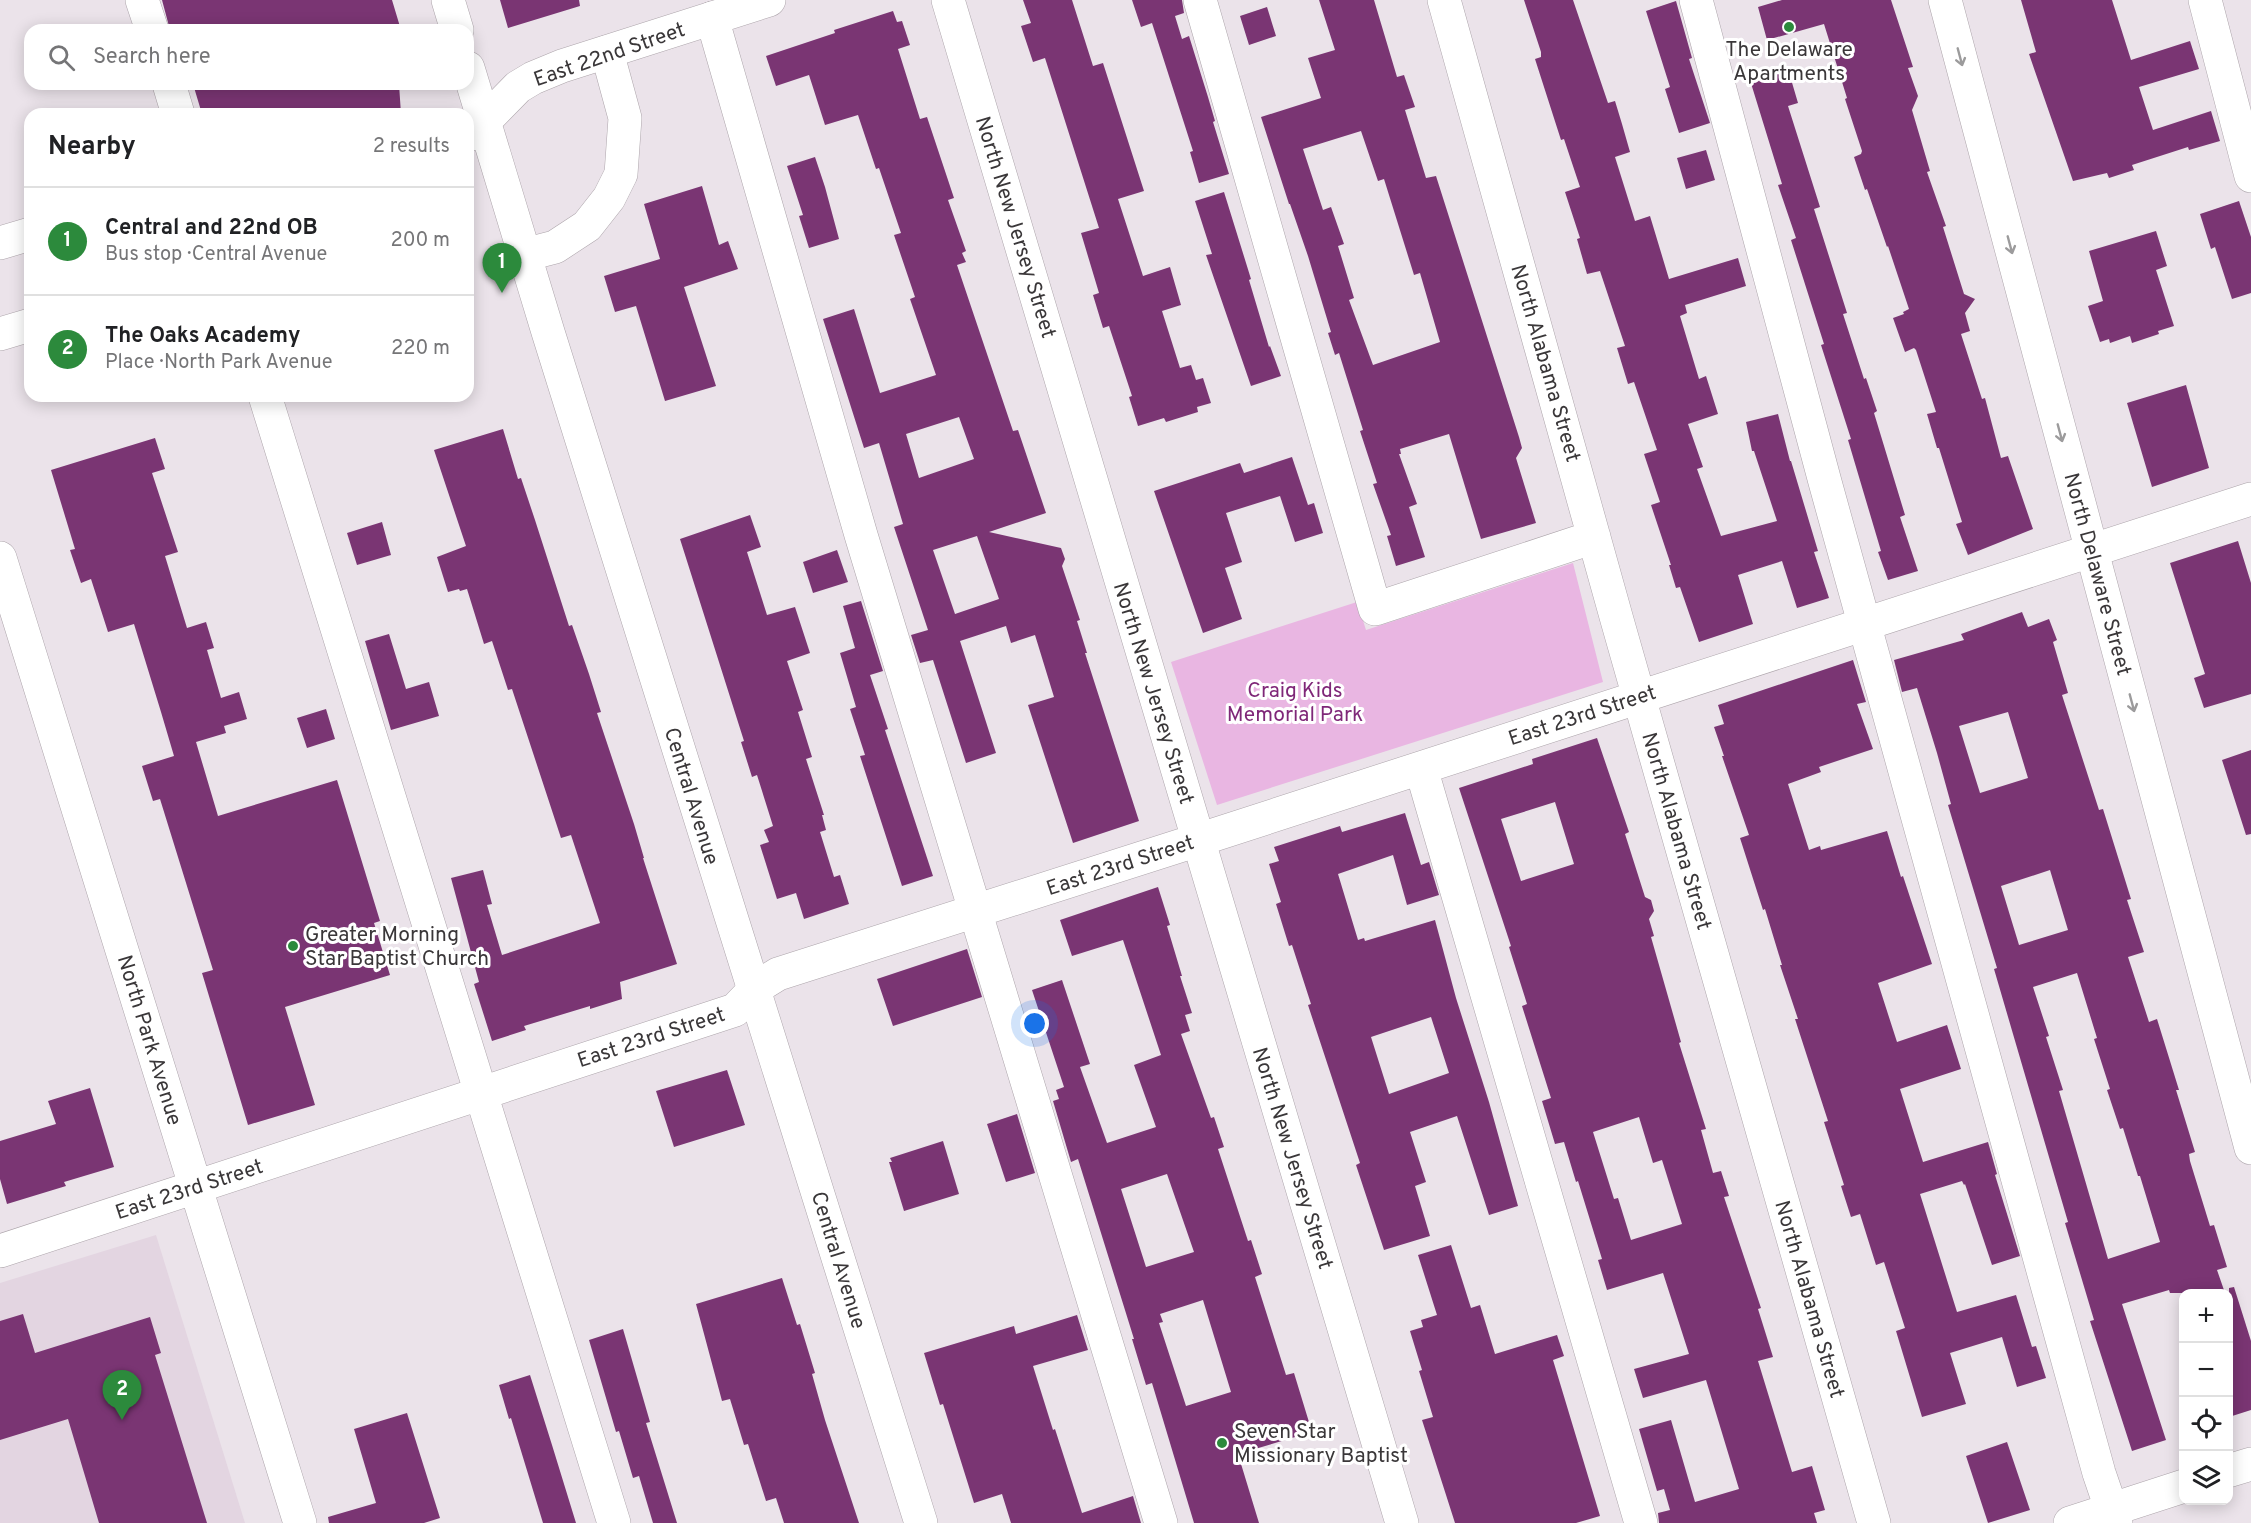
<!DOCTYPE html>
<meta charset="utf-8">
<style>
body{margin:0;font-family:Overpass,sans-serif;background:#f2f2f2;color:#202124}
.controls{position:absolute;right:18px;bottom:18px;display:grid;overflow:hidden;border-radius:12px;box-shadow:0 3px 15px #0003}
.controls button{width:54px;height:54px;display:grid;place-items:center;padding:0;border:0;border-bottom:2px solid #e0e0e0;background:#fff;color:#202124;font:30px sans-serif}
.you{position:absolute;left:1035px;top:1024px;width:21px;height:21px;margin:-15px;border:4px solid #fff;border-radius:50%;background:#1a73e8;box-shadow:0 0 0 9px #1a73e833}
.badge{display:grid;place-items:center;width:39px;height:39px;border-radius:50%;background:#2c8a3c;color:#fff;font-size:20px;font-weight:700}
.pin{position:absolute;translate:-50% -50px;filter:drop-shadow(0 2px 3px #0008)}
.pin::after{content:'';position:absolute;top:32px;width:21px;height:18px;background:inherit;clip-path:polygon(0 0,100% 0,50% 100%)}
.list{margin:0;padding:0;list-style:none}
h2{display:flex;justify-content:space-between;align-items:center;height:78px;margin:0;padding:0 24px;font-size:26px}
h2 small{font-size:20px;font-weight:400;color:#757577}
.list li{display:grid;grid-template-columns:39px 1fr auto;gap:18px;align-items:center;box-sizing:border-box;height:108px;padding:0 24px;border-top:2px solid #e0e0e0}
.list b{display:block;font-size:22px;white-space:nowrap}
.list p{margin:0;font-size:20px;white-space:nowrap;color:#757577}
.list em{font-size:20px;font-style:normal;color:#757577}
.icon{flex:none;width:33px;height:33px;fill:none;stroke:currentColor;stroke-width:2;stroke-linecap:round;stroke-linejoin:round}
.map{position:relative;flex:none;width:2251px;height:1523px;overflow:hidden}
.search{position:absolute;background:#fff;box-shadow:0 3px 15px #0003;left:24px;top:24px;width:450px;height:66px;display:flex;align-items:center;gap:15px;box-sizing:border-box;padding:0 21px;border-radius:18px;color:#757577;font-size:22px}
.panel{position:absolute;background:#fff;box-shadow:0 3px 15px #0003;left:24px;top:108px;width:450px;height:294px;border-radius:18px}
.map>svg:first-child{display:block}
</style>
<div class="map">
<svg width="2251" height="1523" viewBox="0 0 2251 1523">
<rect width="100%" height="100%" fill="#ebe3ea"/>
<path fill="#e3d5e1" d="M 156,1235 L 245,1523 L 0,1523 L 0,1283 Z"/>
<path fill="#e9b6e2" d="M 1573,563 L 1603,682 L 1217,805 L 1171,662 L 1357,602 L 1366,630 Z"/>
<path fill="#7a3573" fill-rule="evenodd" d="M 162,0 L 392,0 L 401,30 L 170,30 Z
M 500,0 L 579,0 L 580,6 L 508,28 Z
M 1023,0 L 1072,0 L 1093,66 L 1103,63 L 1144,191 L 1118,199 L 1143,276 L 1170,267 L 1181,305 L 1162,311 L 1180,368 L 1191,365 L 1196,380 L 1203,378 L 1211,403 L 1197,407 L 1198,412 L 1166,422 L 1164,418 L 1138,426 L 1129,397 L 1132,396 L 1109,326 L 1103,328 L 1093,295 L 1099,293 L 1081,233 L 1099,228 L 1045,58 L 1033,62 L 1021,26 L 1031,23 Z
M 1132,0 L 1182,0 L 1184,13 L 1175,16 L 1182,39 L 1189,36 L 1208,97 L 1215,121 L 1213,122 L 1229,174 L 1199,183 L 1190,152 L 1193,151 L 1152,23 L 1141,27 Z
M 1319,0 L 1374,0 L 1397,77 L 1404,75 L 1415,107 L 1405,110 L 1426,178 L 1436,176 L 1519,437 L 1522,448 L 1516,458 L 1536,523 L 1481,539 L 1449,434 L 1400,449 L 1401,454 L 1399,454 L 1417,504 L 1409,507 L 1425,557 L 1396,566 L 1387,536 L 1391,535 L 1373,484 L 1377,483 L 1360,431 L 1363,430 L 1339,353 L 1335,355 L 1328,333 L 1331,332 L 1308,256 L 1290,204 L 1289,204 L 1261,117 L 1321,98 L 1308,58 L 1335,50 ZM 1361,131 L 1378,181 L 1384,179 L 1414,275 L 1420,273 L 1440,342 L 1373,365 L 1349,300 L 1354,298 L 1338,246 L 1344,244 L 1331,207 L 1323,210 L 1303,149 Z
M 1524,0 L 1573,0 L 1608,103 L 1615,101 L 1622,124 L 1630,152 L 1615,157 L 1635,221 L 1650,216 L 1669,279 L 1738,258 L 1746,286 L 1685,305 L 1687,313 L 1680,316 L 1699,379 L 1706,376 L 1718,414 L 1688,424 L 1703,467 L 1697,469 L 1721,536 L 1777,521 L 1754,451 L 1752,451 L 1746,422 L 1778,414 L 1790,461 L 1791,461 L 1818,551 L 1814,552 L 1829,598 L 1797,608 L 1782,561 L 1738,575 L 1753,624 L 1699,642 L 1680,587 L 1676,588 L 1669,565 L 1671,565 L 1651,505 L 1660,502 L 1644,454 L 1657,450 L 1634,382 L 1628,384 L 1617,348 L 1625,346 L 1600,271 L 1587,274 L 1577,239 L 1580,238 L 1565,192 L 1580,187 L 1564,139 L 1561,140 L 1535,59 L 1541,57 L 1541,52 Z
M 1782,0 L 1891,0 L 1913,67 L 1908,68 L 1918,96 L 1912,110 L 1930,171 L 1927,172 L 1946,226 L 1943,227 L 1964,294 L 1975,299 L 1965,313 L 1970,331 L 1961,334 L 1982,399 L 1985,398 L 2001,458 L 2008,456 L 2033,529 L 1968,555 L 1956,524 L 1962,522 L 1939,448 L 1937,448 L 1927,414 L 1936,412 L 1916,350 L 1914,348 L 1905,352 L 1893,318 L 1904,314 L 1903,312 L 1909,309 L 1888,246 L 1887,247 L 1867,189 L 1865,190 L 1854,157 L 1861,154 L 1862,151 L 1845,99 L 1847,98 L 1824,24 L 1767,40 L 1758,7 Z
M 2021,0 L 2112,0 L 2131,60 L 2190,41 L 2199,69 L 2139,87 L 2153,130 L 2211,111 L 2220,141 L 2189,150 L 2188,147 L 2132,165 L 2134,170 L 2109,178 L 2107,173 L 2073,181 L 2029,54 L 2036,52 Z
M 1676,1 L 1692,58 L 1689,59 L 1710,123 L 1679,133 L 1665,89 L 1670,87 L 1646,11 Z
M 1267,7 L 1276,36 L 1249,45 L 1240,16 Z
M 893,11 L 897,22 L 902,21 L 910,45 L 898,49 L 920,119 L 927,117 L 954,198 L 948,200 L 966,251 L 962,253 L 966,262 L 957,265 L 1013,431 L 1018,430 L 1046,513 L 989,532 L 1061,548 L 1065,559 L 1062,566 L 1080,620 L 1077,621 L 1087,653 L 1085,653 L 1139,821 L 1073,843 L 1028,705 L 1054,697 L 1035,635 L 1011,643 L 1006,626 L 960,641 L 996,753 L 966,763 L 933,660 L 920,663 L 911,635 L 928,630 L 894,527 L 903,524 L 879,443 L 864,448 L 823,319 L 854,309 L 880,393 L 936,375 L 910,299 L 915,297 L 894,235 L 901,233 L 879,168 L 876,169 L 858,115 L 825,125 L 809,75 L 776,86 L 766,56 L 835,33 L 834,30 ZM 959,417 L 974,459 L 919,478 L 906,434 ZM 977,536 L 999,599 L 955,614 L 933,550 Z
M 1788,69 L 1798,103 L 1788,106 L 1820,207 L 1814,209 L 1847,313 L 1843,314 L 1864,379 L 1866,378 L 1877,411 L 1874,413 L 1905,515 L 1900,517 L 1918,571 L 1888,580 L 1878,552 L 1881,551 L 1848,440 L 1851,439 L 1821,345 L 1824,344 L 1791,240 L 1796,238 L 1778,185 L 1782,184 L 1750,80 Z
M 193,84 L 399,84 L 401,114 L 202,114 Z
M 1706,150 L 1715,180 L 1686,189 L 1677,158 Z
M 815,157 L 825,187 L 839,239 L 809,248 L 799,216 L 803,215 L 787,166 Z
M 702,186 L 719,245 L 728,241 L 738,269 L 684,287 L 716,386 L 665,401 L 636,306 L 615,312 L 604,276 L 660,259 L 644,204 Z
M 1224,192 L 1251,279 L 1249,280 L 1269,347 L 1270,346 L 1281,376 L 1251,386 L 1206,255 L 1212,254 L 1195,201 Z
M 2239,201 L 2251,237 L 2251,293 L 2232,299 L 2215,247 L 2211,249 L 2200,214 Z
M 2156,231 L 2167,266 L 2156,270 L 2174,326 L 2158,331 L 2159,334 L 2132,343 L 2130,336 L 2110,343 L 2109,339 L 2100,342 L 2088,306 L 2103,301 L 2089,251 Z
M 2186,385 L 2209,468 L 2152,487 L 2127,403 Z
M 503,429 L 518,479 L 521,478 L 535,520 L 569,626 L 572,625 L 589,674 L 601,712 L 597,713 L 634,824 L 644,858 L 643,858 L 677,964 L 620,982 L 622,999 L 590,1009 L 590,1006 L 524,1026 L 526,1030 L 492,1041 L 474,984 L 479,982 L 451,878 L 483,870 L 492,904 L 487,905 L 502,955 L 600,923 L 571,835 L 561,838 L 512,689 L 508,690 L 492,641 L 484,644 L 467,589 L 460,591 L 459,589 L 448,592 L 437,557 L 466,546 L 434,450 Z
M 155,438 L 165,469 L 152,473 L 178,552 L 165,556 L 187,628 L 206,622 L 214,648 L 207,650 L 221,698 L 239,692 L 247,719 L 224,726 L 226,733 L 196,742 L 218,816 L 337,780 L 380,921 L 374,923 L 390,975 L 285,1007 L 315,1105 L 248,1125 L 202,973 L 213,970 L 160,799 L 153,801 L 142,766 L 174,756 L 161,712 L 134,624 L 108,632 L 91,579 L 81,583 L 70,550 L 75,549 L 51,470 Z
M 1292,457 L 1308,505 L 1314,503 L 1323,533 L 1295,542 L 1280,496 L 1226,513 L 1242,562 L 1225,568 L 1242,619 L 1203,633 L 1154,491 L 1240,463 L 1244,473 Z
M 750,515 L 761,547 L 747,552 L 767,615 L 795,607 L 810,653 L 787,661 L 803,710 L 798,712 L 812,757 L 806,759 L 824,815 L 822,815 L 826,830 L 820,832 L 834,877 L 840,875 L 849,904 L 804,919 L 796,893 L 777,899 L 760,845 L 769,842 L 764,830 L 773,826 L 757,775 L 752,777 L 741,742 L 744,741 L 680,539 Z
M 382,522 L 391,555 L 357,565 L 347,533 Z
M 2238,541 L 2251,583 L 2251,694 L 2204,708 L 2194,678 L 2205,674 L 2170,563 Z
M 837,550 L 848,582 L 813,593 L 803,562 Z
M 861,601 L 883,671 L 870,675 L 888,729 L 885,730 L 933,876 L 902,886 L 860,756 L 865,755 L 850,709 L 856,707 L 840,653 L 855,648 L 843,606 Z
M 2022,612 L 2028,627 L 2049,619 L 2057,640 L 2053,642 L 2068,693 L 2062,695 L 2099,810 L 2103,809 L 2131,899 L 2127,900 L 2144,952 L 2128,957 L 2149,1022 L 2157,1019 L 2179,1090 L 2176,1090 L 2195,1152 L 2189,1154 L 2190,1161 L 2210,1226 L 2214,1225 L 2227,1267 L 2217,1270 L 2225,1293 L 2170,1293 L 2169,1290 L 2122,1304 L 2166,1440 L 2132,1451 L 2090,1321 L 2094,1320 L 2065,1223 L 2068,1222 L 1994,969 L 1997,968 L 1948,805 L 1951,804 L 1937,753 L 1917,688 L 1902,692 L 1894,660 L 1964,640 L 1961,634 ZM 2008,712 L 2028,778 L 1980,793 L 1959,726 ZM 2050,870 L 2068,930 L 2019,945 L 2001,886 ZM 2077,973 L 2097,1038 L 2094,1039 L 2110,1089 L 2107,1090 L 2120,1129 L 2123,1128 L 2138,1176 L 2140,1176 L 2160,1242 L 2108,1259 L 2059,1091 L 2063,1090 L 2046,1037 L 2049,1036 L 2033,987 Z
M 389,634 L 406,689 L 429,682 L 439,716 L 391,730 L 365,641 Z
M 1853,660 L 1866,702 L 1857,704 L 1873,749 L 1819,767 L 1821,772 L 1788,784 L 1809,850 L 1820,846 L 1821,850 L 1887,831 L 1901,877 L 1903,876 L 1932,964 L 1878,983 L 1897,1042 L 1947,1025 L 1961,1069 L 1900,1089 L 1923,1162 L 1988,1142 L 1997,1174 L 1995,1175 L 2020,1256 L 1992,1265 L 1965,1184 L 1964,1185 L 1962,1181 L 1920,1194 L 1957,1312 L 2016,1295 L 2032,1347 L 2036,1346 L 2046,1378 L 2017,1387 L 2002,1337 L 1950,1353 L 1966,1404 L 1922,1417 L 1896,1331 L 1905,1328 L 1884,1262 L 1876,1265 L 1860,1214 L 1851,1217 L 1841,1186 L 1844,1185 L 1824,1122 L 1828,1121 L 1795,1019 L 1798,1019 L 1780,965 L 1782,965 L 1765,909 L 1763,910 L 1740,838 L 1749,835 L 1722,756 L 1724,756 L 1714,727 L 1724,724 L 1718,705 Z
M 326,709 L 335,739 L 307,748 L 297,718 Z
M 1597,738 L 1629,832 L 1625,834 L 1645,897 L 1651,900 L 1654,911 L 1649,919 L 1654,936 L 1651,937 L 1681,1042 L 1679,1043 L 1706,1129 L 1701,1130 L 1713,1173 L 1721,1171 L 1729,1196 L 1724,1197 L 1761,1308 L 1758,1309 L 1773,1357 L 1758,1361 L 1792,1472 L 1812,1466 L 1825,1510 L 1814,1513 L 1817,1523 L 1659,1523 L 1658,1513 L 1670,1510 L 1664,1489 L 1657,1491 L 1639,1429 L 1671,1420 L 1695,1502 L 1739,1489 L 1706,1380 L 1643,1398 L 1634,1369 L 1689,1354 L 1663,1273 L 1607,1290 L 1598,1260 L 1602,1259 L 1578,1181 L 1576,1182 L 1564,1142 L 1555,1144 L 1542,1101 L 1551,1098 L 1522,1006 L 1527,1004 L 1509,947 L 1511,946 L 1459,788 L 1533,764 L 1532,759 ZM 1555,802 L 1574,864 L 1521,881 L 1501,819 ZM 1639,1117 L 1653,1163 L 1662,1160 L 1682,1224 L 1631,1240 L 1618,1198 L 1614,1199 L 1593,1132 Z
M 2251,750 L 2251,834 L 2246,835 L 2222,760 Z
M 1405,813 L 1421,865 L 1429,862 L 1439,895 L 1407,905 L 1393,855 L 1338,874 L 1358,940 L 1364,938 L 1365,941 L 1435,920 L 1456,998 L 1489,1102 L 1518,1206 L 1489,1215 L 1457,1116 L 1410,1132 L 1426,1182 L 1415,1186 L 1430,1236 L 1384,1250 L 1356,1165 L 1360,1163 L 1308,1005 L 1311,1004 L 1292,945 L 1289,946 L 1276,904 L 1281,902 L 1269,864 L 1279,861 L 1274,847 L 1340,826 L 1342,832 ZM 1431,1017 L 1449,1073 L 1389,1094 L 1371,1037 Z
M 1158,887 L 1170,925 L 1167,926 L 1182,976 L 1180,976 L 1192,1013 L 1185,1015 L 1190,1031 L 1181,1034 L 1211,1118 L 1214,1117 L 1224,1147 L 1218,1149 L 1248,1241 L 1251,1240 L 1262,1274 L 1255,1277 L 1286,1375 L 1294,1373 L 1312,1432 L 1238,1454 L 1259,1523 L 1194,1523 L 1152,1383 L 1146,1385 L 1132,1339 L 1134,1339 L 1078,1159 L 1071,1162 L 1053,1101 L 1059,1099 L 1056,1090 L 1064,1087 L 1032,990 L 1062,980 L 1090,1064 L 1080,1067 L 1107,1143 L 1156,1127 L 1134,1065 L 1161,1055 L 1123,940 L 1072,956 L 1060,920 ZM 1167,1174 L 1194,1252 L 1146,1267 L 1121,1189 ZM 1203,1300 L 1231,1392 L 1186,1406 L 1159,1323 L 1163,1322 L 1160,1314 Z
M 967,949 L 982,997 L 893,1026 L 877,979 Z
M 727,1070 L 745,1125 L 674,1147 L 656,1091 Z
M 90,1088 L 114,1167 L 64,1182 L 66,1186 L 7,1204 L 0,1179 L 0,1141 L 56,1124 L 48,1101 Z
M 1017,1114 L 1035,1173 L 1006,1182 L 987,1124 Z
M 943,1141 L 959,1194 L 904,1211 L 889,1162 L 892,1162 L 890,1158 Z
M 1451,1245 L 1471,1308 L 1480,1305 L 1495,1354 L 1557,1335 L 1564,1356 L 1553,1360 L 1600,1516 L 1576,1523 L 1455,1523 L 1422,1420 L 1433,1417 L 1419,1371 L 1422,1370 L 1410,1331 L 1423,1327 L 1421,1320 L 1437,1315 L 1418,1255 Z
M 782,1278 L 797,1325 L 800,1324 L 815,1373 L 812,1374 L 825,1420 L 859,1523 L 784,1523 L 776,1498 L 766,1501 L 748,1444 L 744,1445 L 730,1399 L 722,1401 L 696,1304 Z
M 2234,1287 L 2251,1341 L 2251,1410 L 2229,1417 L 2229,1288 Z
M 23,1314 L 35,1353 L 150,1317 L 161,1353 L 155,1355 L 207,1523 L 99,1523 L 68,1419 L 0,1440 L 0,1321 Z
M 1077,1315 L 1088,1350 L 1033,1366 L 1053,1430 L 1055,1429 L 1082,1513 L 1133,1496 L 1141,1523 L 1011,1523 L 1002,1494 L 974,1503 L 943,1404 L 940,1405 L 924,1353 L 1014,1326 L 1016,1334 Z
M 623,1329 L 650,1422 L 646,1423 L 677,1523 L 653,1523 L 639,1476 L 633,1478 L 619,1431 L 616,1432 L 589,1340 Z
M 530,1375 L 552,1445 L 576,1523 L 543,1523 L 511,1418 L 509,1419 L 499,1385 Z
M 407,1413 L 440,1518 L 424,1523 L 329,1523 L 328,1517 L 376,1503 L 354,1429 Z
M 2007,1442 L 2030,1510 L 1988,1523 L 1966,1456 Z"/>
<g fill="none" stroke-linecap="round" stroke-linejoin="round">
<defs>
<path id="minor" d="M 142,0 L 152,30
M 948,0 L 1402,1523
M 1200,0 L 1375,609 L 1594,537
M 1444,0 L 1617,620 L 1874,1523
M 1696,0 L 1825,482 L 2099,1473 L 2116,1523
M 2205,0 L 2251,176
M 712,18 L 861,535 L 1161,1523
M 169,84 L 178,114
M 0,243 L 30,234
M 524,255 L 555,247 L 587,226 L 609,198 L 621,174 L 625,118 L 607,52
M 265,396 L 614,1523
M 0,558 L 300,1523
M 1421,768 L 1641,1523
M 0,1251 L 735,1010 L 757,987 L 778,974 L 1198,840 L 2251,499
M 2228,1471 L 2251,1464
M 2070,1523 L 2184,1486"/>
<path id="major" d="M 448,0 L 457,30
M 1945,0 L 2251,1148
M 468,68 L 548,332 L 921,1523
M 472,134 L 518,87 L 533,78 L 562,66 L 769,0
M 0,334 L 30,325"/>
</defs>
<use href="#minor" stroke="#ada5ab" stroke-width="34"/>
<use href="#major" stroke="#ada5ab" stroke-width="34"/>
<use href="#minor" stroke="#fff" stroke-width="33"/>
<use href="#major" stroke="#fff" stroke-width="33"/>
</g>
<defs><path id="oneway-shaft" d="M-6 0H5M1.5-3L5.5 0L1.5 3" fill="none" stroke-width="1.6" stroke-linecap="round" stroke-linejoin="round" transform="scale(1.5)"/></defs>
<g stroke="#9c9b9c">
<use href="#oneway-shaft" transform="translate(1960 57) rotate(75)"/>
<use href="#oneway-shaft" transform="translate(2010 245) rotate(75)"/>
<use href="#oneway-shaft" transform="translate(2060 433) rotate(75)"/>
<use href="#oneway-shaft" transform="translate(2132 703) rotate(75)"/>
</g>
<g fill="#2c8a3c" stroke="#fff" stroke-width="2">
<circle cx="1789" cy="27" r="6"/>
<circle cx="293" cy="946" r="6"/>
<circle cx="1222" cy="1443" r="6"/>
</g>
<g text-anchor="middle" stroke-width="6" stroke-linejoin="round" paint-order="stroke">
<g font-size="21" fill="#3a3739" stroke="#fff" text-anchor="start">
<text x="1789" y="56" text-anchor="middle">The Delaware<tspan x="1789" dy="24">Apartments</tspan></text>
<text x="305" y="941">Greater Morning<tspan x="305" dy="24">Star Baptist Church</tspan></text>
<text x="1234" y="1438">Seven Star<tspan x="1234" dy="24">Missionary Baptist</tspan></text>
</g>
<g font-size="21" fill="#3a3739" stroke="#fff">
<text transform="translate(609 54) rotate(-19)" y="7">East 22nd Street</text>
<text transform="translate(1016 227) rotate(73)" y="7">North New Jersey Street</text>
<text transform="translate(1546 363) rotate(74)" y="7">North Alabama Street</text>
<text transform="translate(2098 574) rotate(75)" y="7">North Delaware Street</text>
<text transform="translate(1154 693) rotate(73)" y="7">North New Jersey Street</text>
<text transform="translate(1582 715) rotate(-18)" y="7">East 23rd Street</text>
<text transform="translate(692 796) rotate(73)" y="7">Central Avenue</text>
<text transform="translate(1677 831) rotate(74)" y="7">North Alabama Street</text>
<text transform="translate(1120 865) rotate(-18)" y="7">East 23rd Street</text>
<text transform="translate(651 1037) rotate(-18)" y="7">East 23rd Street</text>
<text transform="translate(150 1040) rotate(73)" y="7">North Park Avenue</text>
<text transform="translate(1293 1158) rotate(73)" y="7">North New Jersey Street</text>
<text transform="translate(189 1189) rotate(-18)" y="7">East 23rd Street</text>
<text transform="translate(839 1260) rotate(73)" y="7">Central Avenue</text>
<text transform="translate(1810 1299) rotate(74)" y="7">North Alabama Street</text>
</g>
<g font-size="21" fill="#7f2778" stroke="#fff">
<text x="1295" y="697">Craig Kids<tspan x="1295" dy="24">Memorial Park</tspan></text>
</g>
</g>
</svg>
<div class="controls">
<button>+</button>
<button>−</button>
<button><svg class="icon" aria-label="locate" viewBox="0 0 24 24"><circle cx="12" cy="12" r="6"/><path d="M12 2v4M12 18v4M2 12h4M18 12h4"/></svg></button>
<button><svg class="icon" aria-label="layers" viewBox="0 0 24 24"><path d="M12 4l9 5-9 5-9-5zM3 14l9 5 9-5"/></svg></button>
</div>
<div class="you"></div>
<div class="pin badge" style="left:502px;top:293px">1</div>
<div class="pin badge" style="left:122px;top:1420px">2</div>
<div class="search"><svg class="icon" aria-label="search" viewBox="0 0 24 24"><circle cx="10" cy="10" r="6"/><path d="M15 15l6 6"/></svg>Search here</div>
<section class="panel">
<h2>Nearby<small>2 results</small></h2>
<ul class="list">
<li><span class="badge">1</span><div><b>Central and 22nd OB</b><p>Bus stop · Central Avenue</p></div><em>200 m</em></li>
<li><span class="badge">2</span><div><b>The Oaks Academy</b><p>Place · North Park Avenue</p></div><em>220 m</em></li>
</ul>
</section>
</div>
